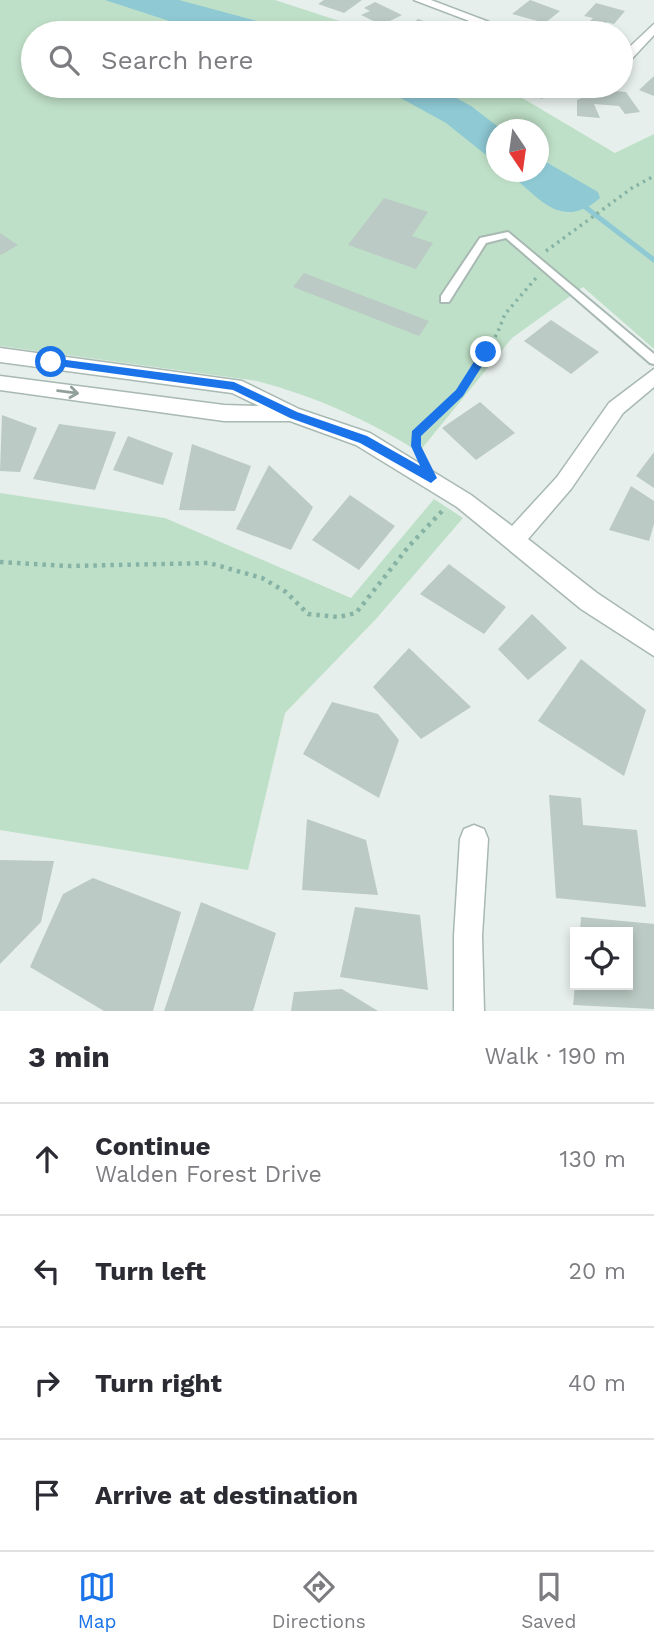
<!DOCTYPE html>
<meta charset="utf-8">
<style>
body{margin:0;font-family:"Work Sans",sans-serif;background:#f7f7f7;color:#2b2b33}
.controls{position:absolute;right:21px;bottom:21px;display:grid;overflow:hidden;border-radius:0px;box-shadow:0 4px 10px #0003}
.controls button{width:63px;height:63px;display:grid;place-items:center;padding:0;border:0;border-bottom:2px solid #e1e1e2;background:#fff;color:#2b2b33;font:35px sans-serif}
.compass{position:absolute;left:486px;top:119px;width:63px;height:63px;border-radius:50%;background:#fff;box-shadow:0 4px 10px #0003;rotate:167deg}
.stop{position:absolute;width:21px;height:21px;margin:-16px;border:5px solid #1a73e8;border-radius:50%;background:#fff}
.stop.end{background:#1a73e8;border-color:#fff;box-shadow:0 2px 7px #0008}
.list{margin:0;padding:0;list-style:none}
h2{display:flex;justify-content:space-between;align-items:center;height:91px;margin:0;padding:0 28px;font-size:30px}
h2 small{font-size:23px;font-weight:400;color:#7c7c81}
.list li{display:grid;grid-template-columns:46px 1fr auto;gap:21px;align-items:center;box-sizing:border-box;height:112px;padding:0 28px;border-top:2px solid #e1e1e2}
.list b{display:block;font-size:26px;white-space:nowrap}
.list p{margin:0;font-size:23px;white-space:nowrap;color:#7c7c81}
.list em{font-size:23px;font-style:normal;color:#7c7c81}
.icon{flex:none;width:38px;height:38px;fill:none;stroke:currentColor;stroke-width:2;stroke-linecap:round;stroke-linejoin:round}
.map{position:relative;flex:none;width:654px;height:1011px;overflow:hidden}
.search{position:absolute;background:#fff;box-shadow:0 4px 10px #0003;left:21px;right:21px;top:21px;height:77px;display:flex;align-items:center;gap:18px;box-sizing:border-box;padding:0 24px;border-radius:38px;color:#7c7c81;font-size:26px}
.sheet{height:539px;background:#fff}
nav{display:flex;justify-content:space-around;align-items:center;box-sizing:border-box;height:98px;border-top:2px solid #e1e1e2;background:#fff;font-size:19px;color:#7c7c81}
nav a{display:grid;justify-items:center;gap:4px}
nav .on{color:#1a73e8}
.map>svg:first-child{display:block}
</style>
<div class="map">
<svg width="654" height="1011" viewBox="0 0 654 1011">
<rect width="100%" height="100%" fill="#e6efeb"/>
<path fill="#bfe0c8" fill-rule="evenodd" d="M 0,0 L 275,0 L 376,33 L 33,33 L 33,86 L 502,86 L 615,153 L 654,134 L 654,349 L 583,287 L 512,338 L 419,452 C 369,420 314,396 257,381 L 0,346 ZM 496,130 L 538,130 L 538,172 L 496,172 Z
M 0,493 L 165,518 L 351,598 L 434,499 L 463,518 L 376,619 L 285,713 L 248,870 L 0,830 Z"/>
<path fill="#8ec9d4" d="M 105,0 L 179,0 L 301,33 L 206,33 Z
M 379,86 L 434,86 L 471,106 L 501,129 L 496,130 L 496,163 L 446,123 Z
M 539,158 L 598,192 L 600,198 C 561,232 539,197 507,172 L 538,172 Z"/>
<g fill="none" stroke-linecap="round" stroke-linejoin="round">
<path stroke="#8ec9d4" stroke-width="5" d="M 580,203 L 654,260"/>
</g>
<path fill="#bbcac4" d="M 324,0 L 362,0 L 344,13 L 318,4 Z
M 530,0 L 560,11 L 545,23 L 512,14 Z
M 375,2 L 402,15 L 382,25 L 361,15 L 370,11 L 364,8 Z
M 596,3 L 625,11 L 614,24 L 607,22 L 603,27 L 588,23 L 593,18 L 584,16 Z
M 418,19 L 440,27 L 432,33 L 400,33 Z
M 582,22 L 606,33 L 574,33 L 567,30 Z
M 654,76 L 654,96 L 639,90 Z
M 517,86 L 557,86 L 542,99 L 514,88 Z
M 590,89 L 626,92 L 640,112 L 625,114 L 619,106 L 594,104 L 600,118 L 577,116 L 577,100 L 593,93 Z
M 384,198 L 428,212 L 412,236 L 433,243 L 416,269 L 348,245 Z
M 0,233 L 18,245 L 1,255 L 0,254 Z
M 304,273 L 429,321 L 419,336 L 293,287 Z
M 551,320 L 599,352 L 571,374 L 524,341 Z
M 480,402 L 515,433 L 476,460 L 442,428 Z
M 2,415 L 37,428 L 20,472 L 0,471 Z
M 59,424 L 116,432 L 95,490 L 33,479 Z
M 128,436 L 173,453 L 163,485 L 113,470 Z
M 192,444 L 251,466 L 235,511 L 179,510 Z
M 654,452 L 654,488 L 636,476 Z
M 269,465 L 313,507 L 291,550 L 236,529 Z
M 631,486 L 654,501 L 654,524 L 649,541 L 609,530 Z
M 350,495 L 395,526 L 359,570 L 312,540 Z
M 449,564 L 506,607 L 484,634 L 420,594 Z
M 532,614 L 567,648 L 528,680 L 498,649 Z
M 409,648 L 471,707 L 421,739 L 373,687 Z
M 581,659 L 646,710 L 624,776 L 538,721 Z
M 332,702 L 378,714 L 399,740 L 379,798 L 303,754 Z
M 549,795 L 581,798 L 583,825 L 637,830 L 646,907 L 556,898 Z
M 307,819 L 366,840 L 378,895 L 302,890 Z
M 0,860 L 54,861 L 41,922 L 0,964 Z
M 93,878 L 181,912 L 153,1011 L 104,1011 L 30,967 L 63,894 Z
M 201,902 L 276,933 L 253,1011 L 164,1011 Z
M 355,907 L 420,915 L 428,990 L 340,977 Z
M 581,917 L 654,924 L 654,1009 L 573,1005 L 575,985 L 628,985 L 628,932 L 580,932 Z
M 342,989 L 378,1011 L 291,1011 L 294,992 Z"/>
<g fill="none" stroke-linecap="round" stroke-linejoin="round">
<defs>
<path id="service" d="M 508,232 L 654,354 L 654,364 L 650,363 L 506,238 L 486,243 L 449,302 L 441,302 L 441,296 L 480,238 Z"/>
<path id="minor" d="M 414,0 L 431,0 L 518,33 L 501,33 Z
M 654,24 L 654,35 L 626,65 L 621,66 L 621,55 Z
M 0,348 L 242,381 L 299,409 L 370,433 L 471,495 L 512,526 L 557,477 L 609,403 L 654,369 L 654,387 L 623,413 L 571,489 L 528,539 L 597,593 L 654,631 L 654,656 L 581,609 L 457,507 L 356,445 L 290,421 L 224,421 L 0,390 L 0,376 L 224,405 L 259,406 L 232,393 L 0,362 Z
M 474,825 L 484,829 L 488,839 L 482,936 L 484,1011 L 454,1011 L 454,936 L 460,839 L 464,829 Z"/>
</defs>
<use href="#service" stroke="#a8b8b2" stroke-width="4"/>
<use href="#minor" stroke="#a8b8b2" stroke-width="3"/>
<path stroke="#86b3a5" stroke-width="3.5" stroke-dasharray="2.5 4.5" stroke-linecap="butt" d="M 546,251 L 632,188 L 654,176
M 461,390 L 497,334 L 505,314 L 536,278"/>
<path stroke="#86b3a5" stroke-width="4.5" stroke-dasharray="3.5 5" stroke-linecap="butt" d="M 418,450 L 415,434 L 462,388
M 0,562 L 69,566 L 209,563 L 262,578 L 286,592 L 308,614 L 338,617 L 356,613 L 409,546 L 444,509"/>
<use href="#service" fill="#fff" fill-rule="evenodd"/>
<use href="#minor" fill="#fff" fill-rule="evenodd"/>
</g>
<defs><path id="oneway-shaft" d="M-6 0H5M1.5-3L5.5 0L1.5 3" fill="none" stroke-width="1.6" stroke-linecap="round" stroke-linejoin="round" transform="scale(1.75)"/></defs>
<use stroke="#92a09c" href="#oneway-shaft" transform="translate(68 392) rotate(7)"/>
<path fill="#1a73e8" d="M 482,349 L 491,352 L 463,396 L 421,436 L 421,446 L 437,478 L 431,483 L 360,443 L 290,418 L 233,390 L 51,365 L 46,362 L 51,358 L 234,382 L 297,412 L 367,436 L 420,466 L 411,446 L 412,431 L 456,390 Z"/>
</svg>
<div class="controls">
<button><svg class="icon" aria-label="locate" viewBox="0 0 24 24"><circle cx="12" cy="12" r="6"/><path d="M12 2v4M12 18v4M2 12h4M18 12h4"/></svg></button>
</div>
<svg class="compass" viewBox="-18 -18 36 36"><path d="M0-13l5 13h-10z" fill="#e53935"/><path d="M0 13l5-13h-10z" fill="#7c7c81"/></svg>
<div class="stop" style="left:51px;top:362px"></div>
<div class="stop end" style="left:486px;top:352px"></div>
<div class="search"><svg class="icon" aria-label="search" viewBox="0 0 24 24"><circle cx="10" cy="10" r="6"/><path d="M15 15l6 6"/></svg>Search here</div>
</div>
<section class="sheet">
<h2>3 min<small>Walk · 190 m</small></h2>
<ul class="list">
<li><svg class="icon" aria-label="ahead" viewBox="0 0 24 24"><path d="M12 20V5M6 11l6-6 6 6"/></svg><div><b>Continue</b><p>Walden Forest Drive</p></div><em>130 m</em></li>
<li><svg class="icon" aria-label="left" viewBox="0 0 24 24"><path d="M17 20v-9H6M10 6l-5 5 5 5"/></svg><div><b>Turn left</b></div><em>20 m</em></li>
<li><svg class="icon" aria-label="right" viewBox="0 0 24 24"><path d="M7 20v-9h11M14 6l5 5-5 5"/></svg><div><b>Turn right</b></div><em>40 m</em></li>
<li><svg class="icon" aria-label="arrive" viewBox="0 0 24 24"><path d="M6 21V4h12l-3 4 3 4H6"/></svg><div><b>Arrive at destination</b></div></li>
</ul>
</section>
<nav>
<a class="on"><svg class="icon" aria-label="map" viewBox="0 0 24 24"><path d="M3 6l6-2 6 2 6-2v14l-6 2-6-2-6 2zM9 4v14M15 6v14"/></svg>Map</a>
<a><svg class="icon" aria-label="directions" viewBox="0 0 24 24"><path d="M12 3l9 9-9 9-9-9zM9 14v-3h6M13 9l2 2-2 2"/></svg>Directions</a>
<a><svg class="icon" aria-label="saved" viewBox="0 0 24 24"><path d="M7 4h10v16l-5-4-5 4z"/></svg>Saved</a>
</nav>
